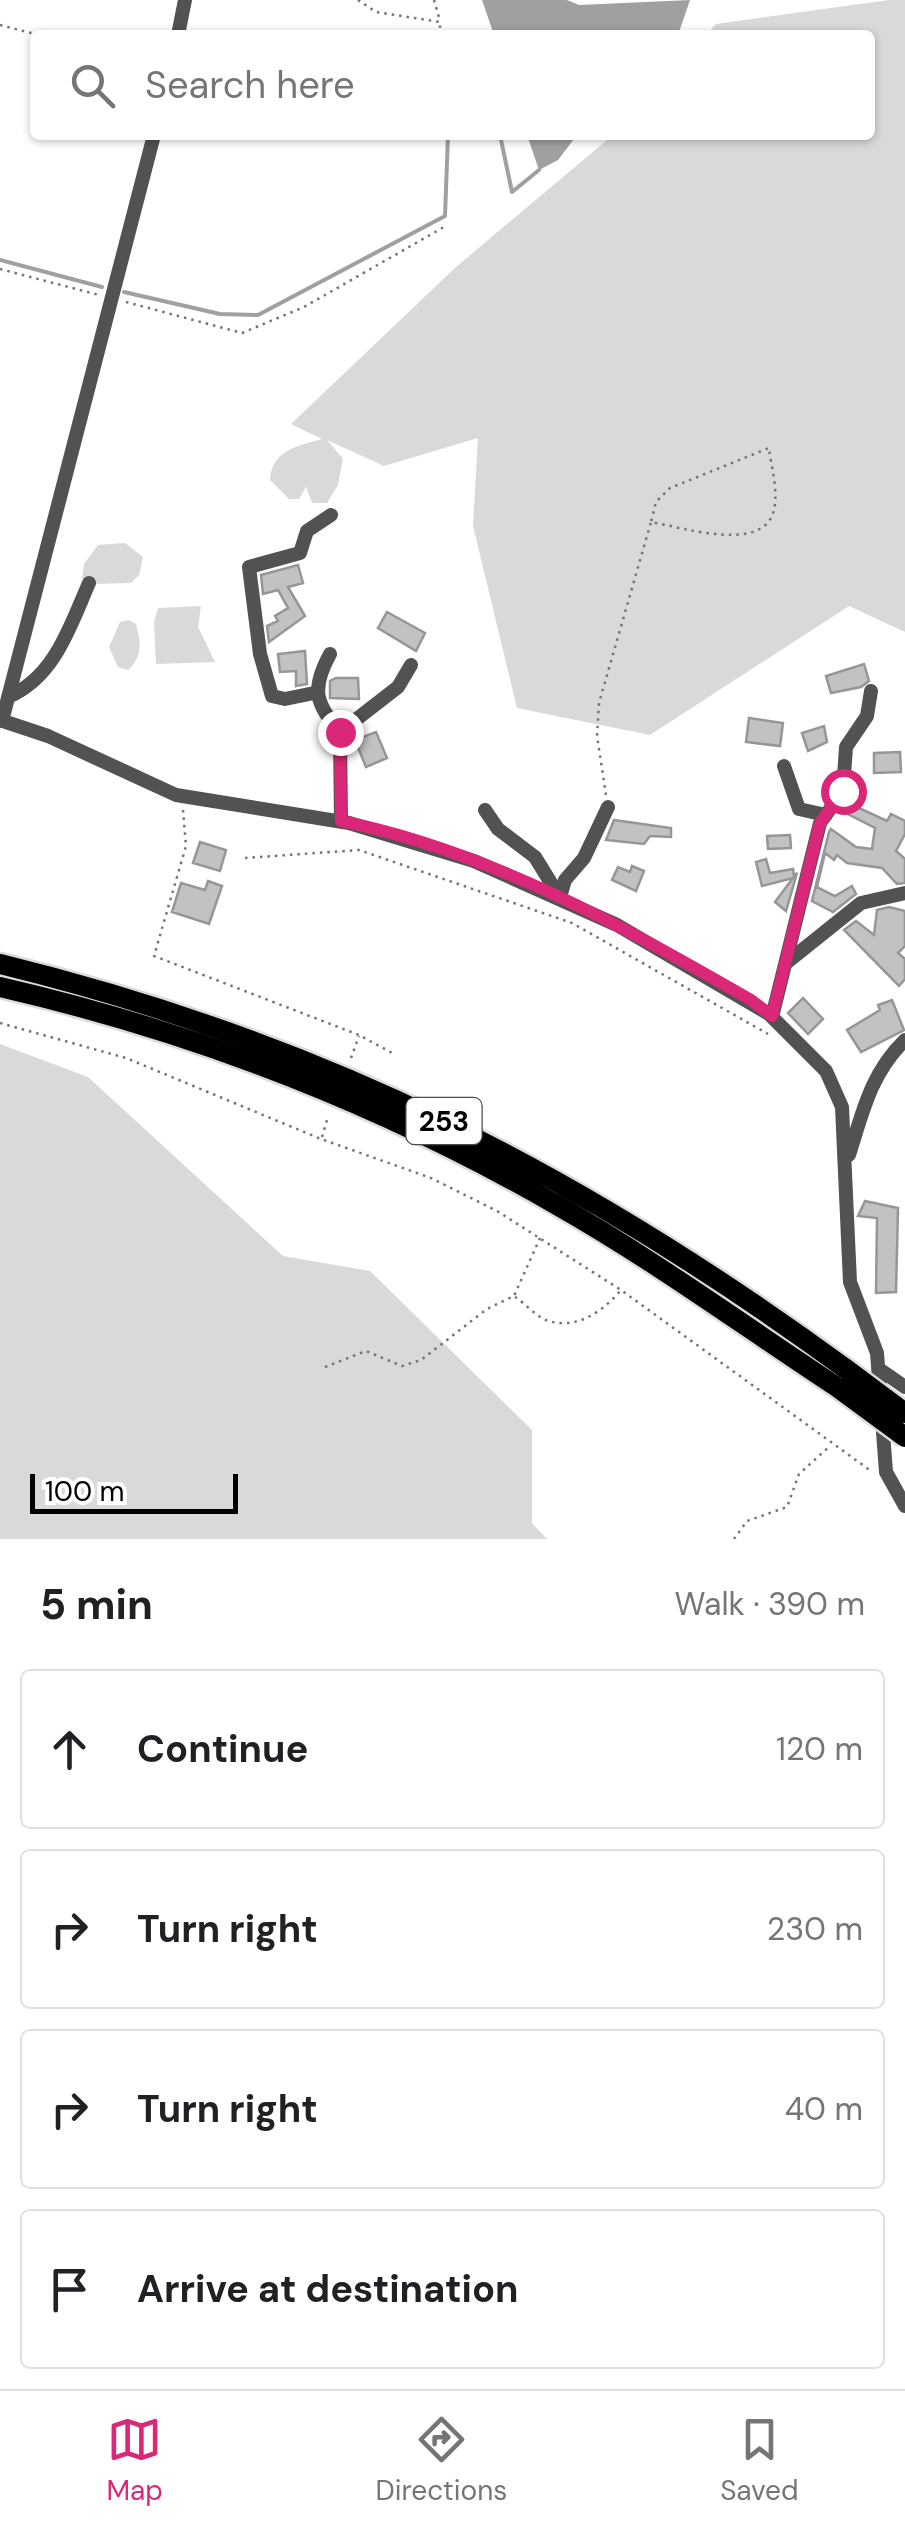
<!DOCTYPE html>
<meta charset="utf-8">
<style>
body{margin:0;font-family:"DM Sans",sans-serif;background:#f6f6f6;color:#202124}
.scale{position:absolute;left:30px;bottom:25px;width:208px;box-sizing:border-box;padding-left:10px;border:5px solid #000;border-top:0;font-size:28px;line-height:35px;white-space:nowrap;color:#000;-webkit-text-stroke:8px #fff;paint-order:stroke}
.stop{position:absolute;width:30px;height:30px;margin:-22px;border:8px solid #db2777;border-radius:50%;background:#fff}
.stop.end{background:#db2777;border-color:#fff;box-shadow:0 2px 10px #0008}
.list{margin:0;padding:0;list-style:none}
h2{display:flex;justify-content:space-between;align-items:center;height:130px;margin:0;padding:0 40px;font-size:42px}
h2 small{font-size:32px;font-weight:400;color:#757577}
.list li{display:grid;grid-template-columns:65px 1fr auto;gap:30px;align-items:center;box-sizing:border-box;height:160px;margin:0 20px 20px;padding:0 20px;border:2px solid #e0e0e0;border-radius:10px}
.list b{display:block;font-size:38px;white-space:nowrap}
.list em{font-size:32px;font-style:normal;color:#757577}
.icon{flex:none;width:55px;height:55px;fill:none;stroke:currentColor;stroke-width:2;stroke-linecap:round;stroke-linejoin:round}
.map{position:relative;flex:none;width:905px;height:1539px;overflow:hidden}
.search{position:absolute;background:#fff;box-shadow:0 2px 8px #0004;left:30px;right:30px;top:30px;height:110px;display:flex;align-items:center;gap:25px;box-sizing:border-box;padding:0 35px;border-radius:10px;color:#757577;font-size:38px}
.sheet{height:850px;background:#fff}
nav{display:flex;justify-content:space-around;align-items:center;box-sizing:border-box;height:140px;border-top:2px solid #e0e0e0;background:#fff;font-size:28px;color:#757577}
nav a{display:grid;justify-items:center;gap:5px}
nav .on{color:#db2777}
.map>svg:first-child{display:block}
</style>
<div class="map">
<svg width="905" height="1539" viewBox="0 0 905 1539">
<rect width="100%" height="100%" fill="#fff"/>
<path fill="#d9d9d9" d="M 889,0 L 905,0 L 905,632 L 849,606 L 650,735 L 517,708 L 473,526 L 478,438 L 384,466 L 327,440 L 343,459 L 338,485 L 327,503 L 312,503 L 306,487 L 299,499 L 289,499 L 270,480 C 272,450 297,446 322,439 L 291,424 L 456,267 L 613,135 L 870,135 L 870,35 L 706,35 L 716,24 Z
M 125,543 L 143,557 L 139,575 L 131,583 L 92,584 L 82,579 L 84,564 L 98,545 Z
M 201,606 L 198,627 L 215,662 L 156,664 L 154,622 L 158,608 Z
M 129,620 L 136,624 C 141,643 143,656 128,670 L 118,667 L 109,647 L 120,622 Z
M 0,1044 L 88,1077 L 283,1256 L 370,1271 L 532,1430 L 532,1523 L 547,1539 L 0,1539 Z"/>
<path fill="#a0a0a0" d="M 482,0 L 567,0 L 579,5 L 690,0 L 678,35 L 494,35 Z
M 527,135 L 577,135 L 558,160 L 539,170 Z"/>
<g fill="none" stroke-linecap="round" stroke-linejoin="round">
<path stroke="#a0a0a0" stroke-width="4" d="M 500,135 L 512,192 L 539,170
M 0,260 L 102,287
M 124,292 L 220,314 L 258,315 L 445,216 L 448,135"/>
</g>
<path fill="#c2c2c2" stroke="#969696" stroke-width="2.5" d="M 298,565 L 303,583 L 288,587 L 305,616 L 269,642 L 267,626 L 278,621 L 275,616 L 288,608 L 278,590 L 263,594 L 261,575 Z
M 387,612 L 425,633 L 416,651 L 378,628 Z
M 305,651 L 307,684 L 296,686 L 296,671 L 280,672 L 278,654 Z
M 864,664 L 869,681 L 861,687 L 831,693 L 826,676 Z
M 336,678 L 358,678 L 359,699 L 330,698 L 330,681 Z
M 749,718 L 783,723 L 780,746 L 746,742 Z
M 824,726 L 827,742 L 808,751 L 802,733 Z
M 376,732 L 387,758 L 366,767 L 355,740 Z
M 900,752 L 901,772 L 874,773 L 874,753 Z
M 848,803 L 887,821 L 891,814 L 905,821 L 905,834 L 896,851 L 905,859 L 905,883 L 897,884 L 882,868 L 847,863 L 837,855 L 834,860 L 825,853 L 817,887 L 835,896 L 852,886 L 856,894 L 833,912 L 812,901 L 829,832 L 831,829 L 856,847 L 872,849 L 875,828 L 842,811 Z
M 614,820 L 671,828 L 671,837 L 650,836 L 644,844 L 606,840 Z
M 790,835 L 791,848 L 768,849 L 767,836 Z
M 200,842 L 226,850 L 220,871 L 193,863 Z
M 766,859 L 770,873 L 793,869 L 794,876 L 797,873 L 786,911 L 775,902 L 793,878 L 762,886 L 756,862 Z
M 632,866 L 644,871 L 636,891 L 612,880 L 618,867 L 630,872 Z
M 208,881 L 222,886 L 209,924 L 172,912 L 181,883 L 205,890 Z
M 889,907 L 905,911 L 905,946 L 898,953 L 905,959 L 905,979 L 899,986 L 844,930 L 856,921 L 874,935 L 877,910 Z
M 803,998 L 823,1019 L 808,1034 L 788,1013 Z
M 892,1000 L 904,1030 L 861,1052 L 847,1030 L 880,1010 L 878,1005 Z
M 865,1201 L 898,1208 L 896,1292 L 876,1293 L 877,1218 L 858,1216 Z"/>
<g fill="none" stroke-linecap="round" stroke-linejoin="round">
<defs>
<path id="highway" d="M 0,964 C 323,1043 578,1173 846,1369
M 0,987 C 196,1032 383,1105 557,1205 C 654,1260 744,1326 837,1387"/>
</defs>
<use href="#highway" stroke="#dbdbdb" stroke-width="25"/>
<path stroke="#747474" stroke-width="2.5" stroke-dasharray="2.5 5" stroke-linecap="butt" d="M 358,0 L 376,12 L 440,22 L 440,35
M 434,0 L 440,21
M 0,25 L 39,35
M 421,135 L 435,135
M 0,269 L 99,295
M 126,302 L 242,333 L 304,307 L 444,227
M 606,795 L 597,736 L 599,703 L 651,522 C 682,527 772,557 775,503 C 777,486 771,465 769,448 L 670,488 L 656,502 L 651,522
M 183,810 L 186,846 L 154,956 L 359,1035 L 394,1054
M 245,858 L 359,850 L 572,923 L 768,1034
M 0,1023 L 126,1058 L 321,1139 L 431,1178 L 497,1211 L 621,1290 L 871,1471
M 351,1058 L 359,1036
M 322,1137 L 327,1120
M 515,1297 C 525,1303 537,1318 549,1321 C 578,1330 604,1310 621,1290
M 325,1367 L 366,1351 L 402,1366 L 421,1360 L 487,1309 L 514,1296 L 540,1238
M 734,1539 L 747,1521 L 787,1507 L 799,1474 L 830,1446"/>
<path stroke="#525252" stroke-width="14" d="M 178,35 L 185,0
M 330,654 C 311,689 315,703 340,732
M 314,693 L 285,699 L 272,696 L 260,654 L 249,567 L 300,553 L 307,531 L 331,515
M 8,697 C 55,677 70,626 89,583
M 0,720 L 48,736 L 176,795 L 349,823 L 474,861 L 617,925 L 769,1014 L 826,1071 L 842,1107 L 850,1282 L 877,1353 L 886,1472 L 905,1506
M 2,721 L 154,135
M 784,766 L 799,809 L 826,815
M 485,810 L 498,829 L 535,857 L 559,896
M 341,821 L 340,732 L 398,687 L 411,665
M 560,897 L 565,880 L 584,858 L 608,807
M 786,963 L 861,903 L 905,893
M 772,1017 L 820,823 L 843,791 L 846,747 L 867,716 L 871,691
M 849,1155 C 863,1111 871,1073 905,1040
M 879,1369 L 905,1387"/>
<use href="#highway" stroke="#000" stroke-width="20"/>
<defs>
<path id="highway-bridge" d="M 846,1369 L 905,1413
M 837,1387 L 905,1437"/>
</defs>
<use href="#highway-bridge" stroke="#dbdbdb" stroke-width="25" stroke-linecap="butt"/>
<use href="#highway-bridge" stroke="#000" stroke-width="20"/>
</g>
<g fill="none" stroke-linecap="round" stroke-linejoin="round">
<path stroke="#db2777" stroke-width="12" d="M 340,732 L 341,821 C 489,851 622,926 751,1000 L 772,1016 L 820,823 L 843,791"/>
</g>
<g text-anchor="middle" stroke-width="10" stroke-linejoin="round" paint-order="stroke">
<rect fill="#fff" stroke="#4c4c4c" stroke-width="2.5" x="406.5" y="1098" width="75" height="46" rx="8"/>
<g font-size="28" font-weight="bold" fill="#000">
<text x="444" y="1131">253</text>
</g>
</g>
</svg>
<div class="scale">100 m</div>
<div class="stop" style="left:843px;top:791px"></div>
<div class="stop end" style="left:340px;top:732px"></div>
<div class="search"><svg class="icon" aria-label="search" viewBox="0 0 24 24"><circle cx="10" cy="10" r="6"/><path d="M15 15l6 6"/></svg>Search here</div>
</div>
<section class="sheet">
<h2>5 min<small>Walk · 390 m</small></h2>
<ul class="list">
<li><svg class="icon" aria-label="ahead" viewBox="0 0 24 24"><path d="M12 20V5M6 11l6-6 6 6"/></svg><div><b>Continue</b></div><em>120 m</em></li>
<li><svg class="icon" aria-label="right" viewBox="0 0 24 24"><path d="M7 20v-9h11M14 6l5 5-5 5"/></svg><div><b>Turn right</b></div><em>230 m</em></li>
<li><svg class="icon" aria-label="right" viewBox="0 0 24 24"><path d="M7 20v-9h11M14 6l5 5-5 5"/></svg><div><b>Turn right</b></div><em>40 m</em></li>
<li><svg class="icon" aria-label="arrive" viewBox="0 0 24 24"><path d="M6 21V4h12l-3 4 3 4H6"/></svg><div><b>Arrive at destination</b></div></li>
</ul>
</section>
<nav>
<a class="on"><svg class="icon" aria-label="map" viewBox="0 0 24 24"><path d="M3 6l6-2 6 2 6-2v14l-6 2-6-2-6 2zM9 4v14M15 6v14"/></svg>Map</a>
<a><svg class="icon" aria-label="directions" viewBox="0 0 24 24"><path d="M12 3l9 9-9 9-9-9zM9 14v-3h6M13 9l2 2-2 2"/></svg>Directions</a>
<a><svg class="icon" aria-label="saved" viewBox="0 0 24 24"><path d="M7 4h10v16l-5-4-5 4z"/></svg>Saved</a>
</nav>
